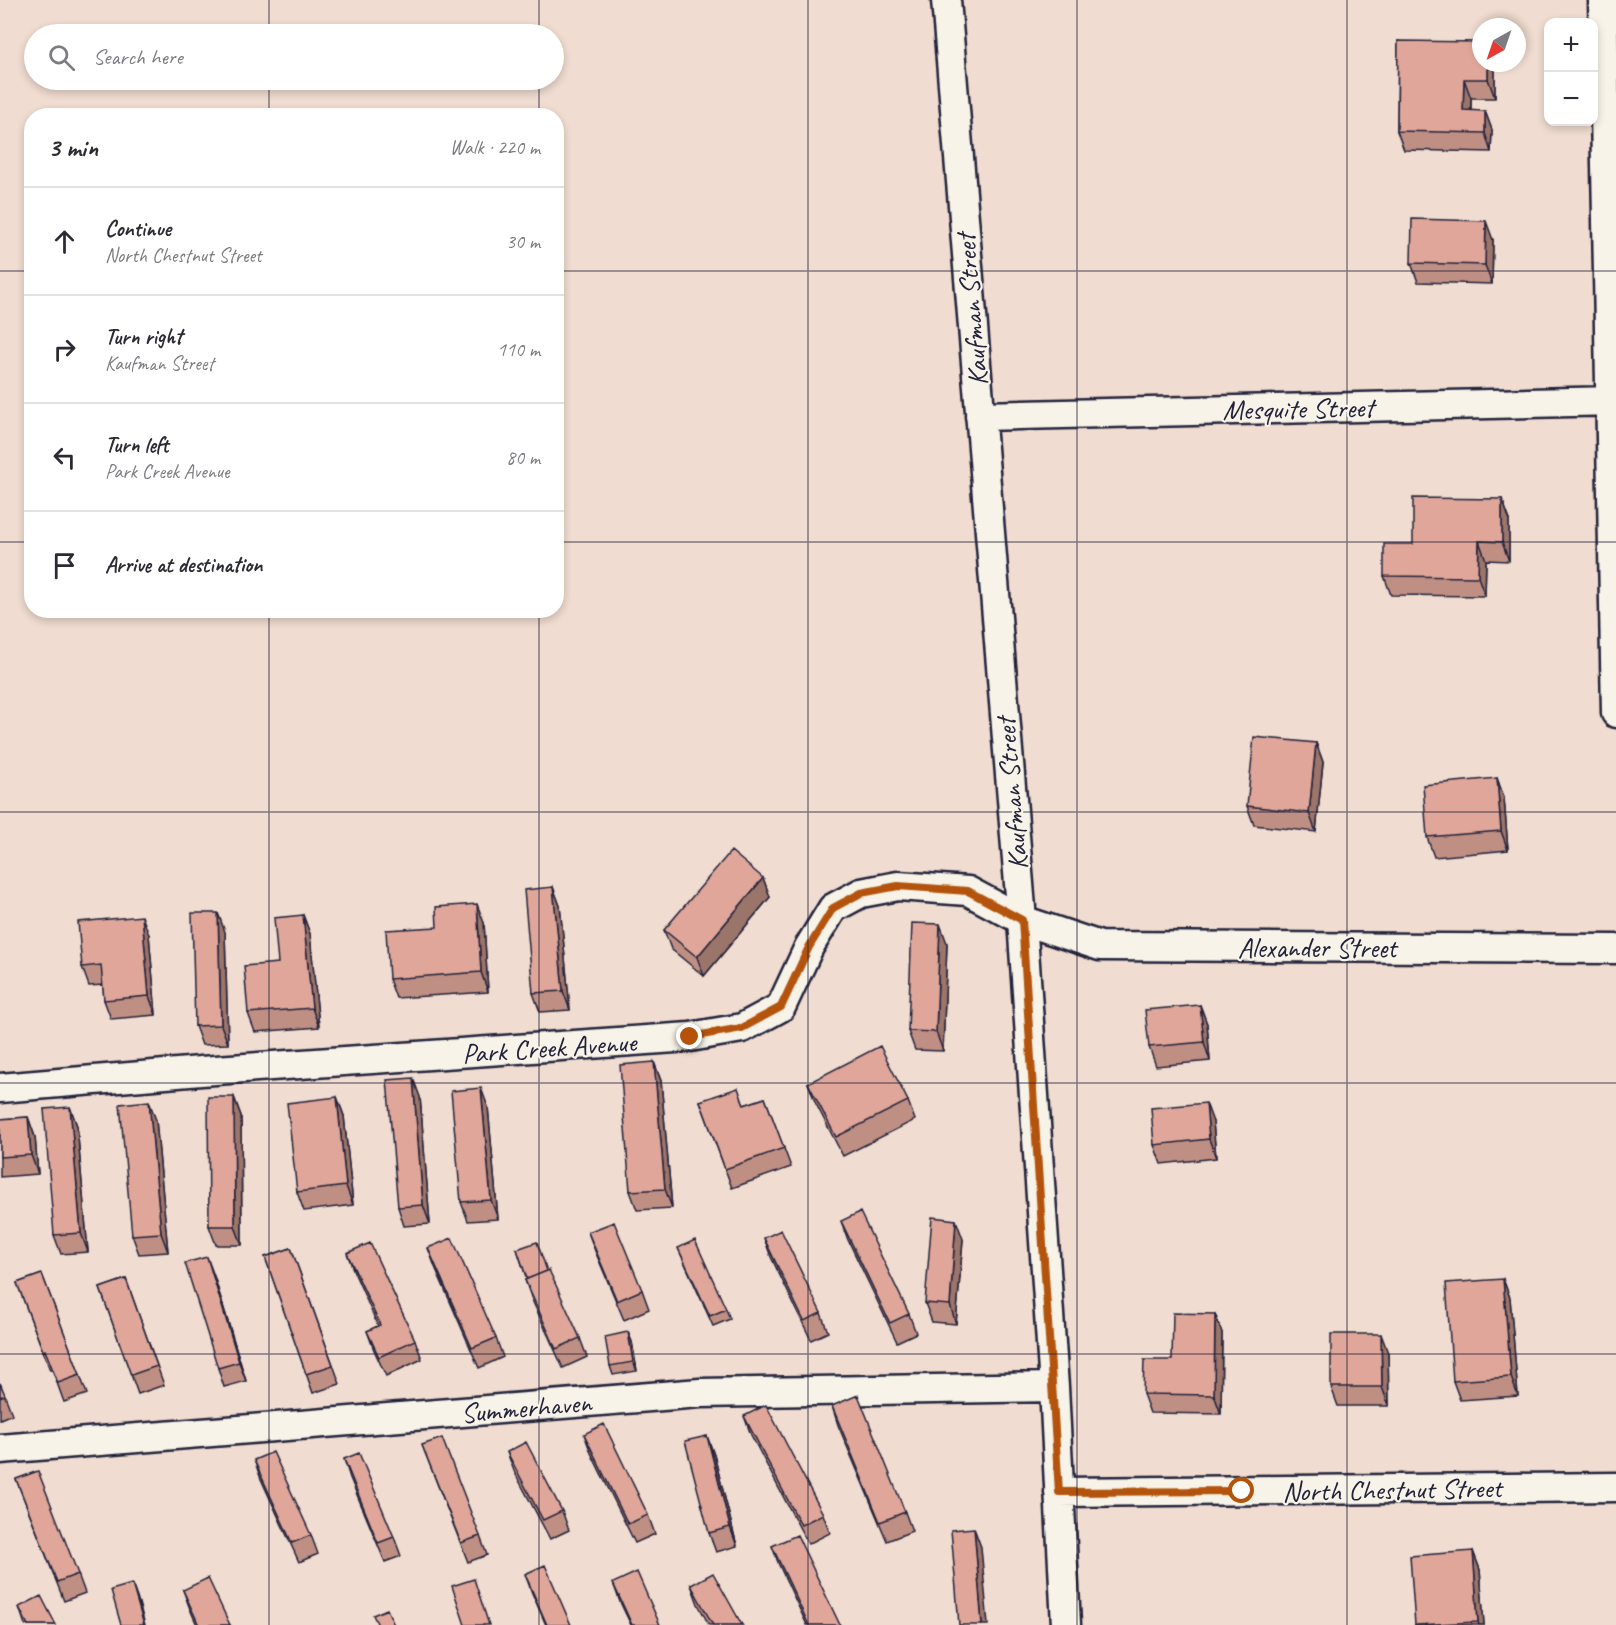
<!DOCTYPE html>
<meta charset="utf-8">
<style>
body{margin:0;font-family:Caveat,sans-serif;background:#f7f7f7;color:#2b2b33}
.controls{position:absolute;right:18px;top:18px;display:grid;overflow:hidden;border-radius:12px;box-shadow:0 3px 9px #0003}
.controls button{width:54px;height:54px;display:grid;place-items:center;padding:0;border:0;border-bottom:2px solid #e1e1e2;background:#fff;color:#2b2b33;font:30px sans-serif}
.compass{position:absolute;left:1472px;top:18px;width:54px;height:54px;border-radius:50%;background:#fff;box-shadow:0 3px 9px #0003;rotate:220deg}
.stop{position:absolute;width:18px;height:18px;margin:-14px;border:4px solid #b45309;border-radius:50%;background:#fff}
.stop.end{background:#b45309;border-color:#fff;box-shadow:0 2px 6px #0008}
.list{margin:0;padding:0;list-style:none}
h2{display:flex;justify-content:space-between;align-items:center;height:78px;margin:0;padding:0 24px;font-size:26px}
h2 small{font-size:20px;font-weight:400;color:#7c7c81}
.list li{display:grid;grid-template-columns:39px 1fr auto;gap:18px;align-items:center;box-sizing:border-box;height:108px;padding:0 24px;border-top:2px solid #e1e1e2}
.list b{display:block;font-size:22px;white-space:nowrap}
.list p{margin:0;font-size:20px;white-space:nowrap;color:#7c7c81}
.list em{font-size:20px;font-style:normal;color:#7c7c81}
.icon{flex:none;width:33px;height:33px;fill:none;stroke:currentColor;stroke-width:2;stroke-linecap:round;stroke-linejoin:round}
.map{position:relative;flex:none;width:1616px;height:1625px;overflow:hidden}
.search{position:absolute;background:#fff;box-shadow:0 3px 9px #0003;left:24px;top:24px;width:540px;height:66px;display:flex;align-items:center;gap:15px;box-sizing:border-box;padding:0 21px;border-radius:33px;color:#7c7c81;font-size:22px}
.panel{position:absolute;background:#fff;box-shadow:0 3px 9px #0003;left:24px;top:108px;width:540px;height:510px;border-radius:24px}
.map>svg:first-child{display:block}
</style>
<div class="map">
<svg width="1616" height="1625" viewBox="0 0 1616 1625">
<rect width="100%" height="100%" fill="#f0dcd0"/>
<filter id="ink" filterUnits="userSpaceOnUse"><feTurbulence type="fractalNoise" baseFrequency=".0167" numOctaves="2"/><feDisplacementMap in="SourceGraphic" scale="12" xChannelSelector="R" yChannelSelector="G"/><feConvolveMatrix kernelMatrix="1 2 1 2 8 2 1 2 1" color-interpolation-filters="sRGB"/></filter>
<g filter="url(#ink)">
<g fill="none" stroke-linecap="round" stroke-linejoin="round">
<defs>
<path id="street" d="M 946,0 L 1022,920 L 1054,1387 L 1066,1625
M 1603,0 L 1616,713
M 980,416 L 1616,401
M 0,1088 L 201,1071 L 690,1037 L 742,1028 L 781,1007 L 809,947 L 833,908 L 861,893 L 898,886 L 968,891 L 1022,920 L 1100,946 L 1616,949
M 0,1449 L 700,1393 L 1054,1387
M 1059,1492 L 1616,1487"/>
</defs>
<use href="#street" stroke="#22223b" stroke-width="33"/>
<use href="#street" stroke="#f7f3e8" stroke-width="28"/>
</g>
<path fill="#c08f84" stroke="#22223b" stroke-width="1.5" d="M 1398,41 L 1495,63 L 1495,98 L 1471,98 L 1471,111 L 1485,111 L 1492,130 L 1491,152 L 1404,150 L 1397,131 Z
M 1493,240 L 1492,284 L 1418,282 L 1411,263 Z
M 1502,499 L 1509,518 L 1509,561 L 1486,560 L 1485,596 L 1391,595 L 1384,576 L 1413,544 Z
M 1316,743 L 1323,762 L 1316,832 L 1254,825 L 1247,806 Z
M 1497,778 L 1504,798 L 1508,850 L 1434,857 L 1427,837 Z
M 763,878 L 770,897 L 704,976 L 671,949 L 664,930 Z
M 553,887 L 560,906 L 570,1010 L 540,1012 L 533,993 Z
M 303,915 L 310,934 L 319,1027 L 255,1032 L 248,1013 L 278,963 Z
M 484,923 L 488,992 L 396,998 L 389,979 Z
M 225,932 L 228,1044 L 202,1045 L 195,1026 Z
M 149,935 L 156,1015 L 111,1019 L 104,1000 L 103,985 L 89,986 L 82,967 Z
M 947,943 L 943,1051 L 915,1050 L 908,1031 Z
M 1200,1005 L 1207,1024 L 1210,1061 L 1156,1066 L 1149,1047 Z
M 654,1062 L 661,1081 L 672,1208 L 637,1210 L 630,1191 Z
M 808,1083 L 908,1101 L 915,1120 L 843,1156 L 815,1102 Z
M 234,1097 L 241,1116 L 242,1245 L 216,1245 L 209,1226 Z
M 337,1097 L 344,1116 L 353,1205 L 304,1211 L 297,1192 Z
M 420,1097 L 430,1224 L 404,1226 L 398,1207 Z
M 765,1098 L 791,1167 L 732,1188 L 700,1101 L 744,1105 Z
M 70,1107 L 77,1126 L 88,1252 L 61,1254 L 54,1235 Z
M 488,1107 L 498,1219 L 468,1221 L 461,1202 Z
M 28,1117 L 35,1137 L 38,1174 L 0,1177 L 0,1119 Z
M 156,1120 L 168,1252 L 139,1254 L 132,1235 Z
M 1213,1122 L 1216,1158 L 1161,1164 L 1154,1145 Z
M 841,1221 L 909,1314 L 916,1333 L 897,1342 L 848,1240 Z
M 588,1232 L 642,1290 L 649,1309 L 624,1320 L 595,1251 Z
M 764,1238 L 821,1313 L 828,1332 L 811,1340 L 771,1257 Z
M 963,1239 L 956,1324 L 932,1322 L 925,1303 Z
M 291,1248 L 340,1384 L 313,1393 L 265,1257 Z
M 428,1248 L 496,1338 L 503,1357 L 479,1368 L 435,1267 Z
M 678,1248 L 726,1309 L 730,1319 L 713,1326 Z
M 517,1249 L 547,1271 L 580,1338 L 587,1357 L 563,1368 L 532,1300 L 525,1280 L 527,1280 Z
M 347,1253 L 415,1340 L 422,1359 L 386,1376 L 374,1350 L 367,1331 L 378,1326 L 354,1272 Z
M 42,1274 L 87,1394 L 64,1402 L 52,1369 L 50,1370 L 17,1283 Z
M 214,1276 L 246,1381 L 224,1387 L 218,1368 Z
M 126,1279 L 164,1385 L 138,1394 L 100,1288 Z
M 1503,1279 L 1510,1298 L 1518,1396 L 1460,1400 L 1453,1381 Z
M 1215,1314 L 1222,1333 L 1221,1414 L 1150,1413 L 1143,1394 L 1172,1360 Z
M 628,1332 L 632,1342 L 637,1371 L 613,1375 L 610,1366 Z
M 1388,1353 L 1389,1406 L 1338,1406 L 1331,1387 Z
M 0,1383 L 12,1414 L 0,1419 Z
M 832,1406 L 905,1512 L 912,1531 L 887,1541 L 838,1425 Z
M 744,1416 L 823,1514 L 830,1533 L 808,1544 L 751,1435 Z
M 584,1434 L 648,1515 L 655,1534 L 635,1543 L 591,1453 Z
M 707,1436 L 714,1455 L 737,1546 L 716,1552 L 709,1533 Z
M 422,1445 L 480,1536 L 487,1555 L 468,1562 Z
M 507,1452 L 562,1511 L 569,1530 L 550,1539 L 514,1471 Z
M 344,1459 L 394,1537 L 401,1556 L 385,1562 L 350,1478 Z
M 254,1460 L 311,1535 L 318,1554 L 299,1562 L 261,1479 Z
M 16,1479 L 78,1574 L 85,1593 L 64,1601 Z
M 772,1546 L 840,1625 L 807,1625 L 779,1565 Z
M 1473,1551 L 1480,1570 L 1484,1625 L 1415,1625 Z
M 525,1574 L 571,1625 L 546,1625 L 532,1593 Z
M 613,1583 L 660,1625 L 631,1625 L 620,1602 Z
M 691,1585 L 742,1625 L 709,1625 L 698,1604 Z
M 183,1590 L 230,1625 L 197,1625 L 190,1609 Z
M 19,1607 L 56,1625 L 25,1625 Z"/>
<path fill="#9c746b" stroke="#22223b" stroke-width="1.5" d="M 1488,63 L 1495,63 L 1495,98 L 1488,79 Z
M 1464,79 L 1471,98 L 1470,129 L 1463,110 Z
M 1485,111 L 1492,130 L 1491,152 L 1485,133 Z
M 1486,221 L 1493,240 L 1492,284 L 1485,265 Z
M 1502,499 L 1509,518 L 1509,561 L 1502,542 Z
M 1479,541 L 1486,560 L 1485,596 L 1478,577 Z
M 1316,743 L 1323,762 L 1316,832 L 1309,813 Z
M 1497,778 L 1504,798 L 1508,850 L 1501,831 Z
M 763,878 L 770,897 L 704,976 L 697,957 Z
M 553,887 L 560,906 L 570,1010 L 563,991 Z
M 477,904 L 484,923 L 488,992 L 481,972 Z
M 218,913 L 225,932 L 228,1044 L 221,1025 Z
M 303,915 L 310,934 L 319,1027 L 312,1008 Z
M 142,916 L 149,935 L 156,1015 L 149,996 Z
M 940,924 L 947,943 L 943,1051 L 936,1032 Z
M 1200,1005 L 1207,1024 L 1210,1061 L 1204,1042 Z
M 654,1062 L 661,1081 L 672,1208 L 665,1189 Z
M 413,1078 L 420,1097 L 430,1224 L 423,1205 Z
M 481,1088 L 488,1107 L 498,1219 L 491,1200 Z
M 234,1097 L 241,1116 L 242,1245 L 235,1226 Z
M 337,1097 L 344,1116 L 353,1205 L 346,1186 Z
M 149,1101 L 156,1120 L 168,1252 L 161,1233 Z
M 1206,1103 L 1213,1122 L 1216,1158 L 1209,1139 Z
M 70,1107 L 77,1126 L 88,1252 L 81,1233 Z
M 28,1117 L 35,1137 L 38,1174 L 31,1155 Z
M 956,1220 L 963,1239 L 956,1324 L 950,1305 Z
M 207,1257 L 214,1276 L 246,1381 L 239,1362 Z
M 1503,1279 L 1510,1298 L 1518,1396 L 1511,1377 Z
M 1215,1314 L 1222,1333 L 1221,1414 L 1214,1395 Z
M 628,1332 L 632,1342 L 637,1371 L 633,1362 Z
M 1381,1334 L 1388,1353 L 1389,1406 L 1382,1387 Z
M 707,1436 L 714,1455 L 737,1546 L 730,1527 Z
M 974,1528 L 981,1547 L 988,1625 L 982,1625 Z
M 1473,1551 L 1480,1570 L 1484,1625 L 1479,1625 L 1478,1622 Z
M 132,1584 L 139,1603 L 145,1625 L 144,1625 Z"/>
<path fill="#dfa699" stroke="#22223b" stroke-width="1.5" d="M 1398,41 L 1481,42 L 1481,63 L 1488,63 L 1488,79 L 1464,79 L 1463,110 L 1485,111 L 1485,133 L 1397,131 Z
M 1412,219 L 1486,221 L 1485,265 L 1411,263 Z
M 1413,498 L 1502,499 L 1502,542 L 1479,541 L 1478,577 L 1384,576 L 1384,544 L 1413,544 Z
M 1254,737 L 1316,743 L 1309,813 L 1247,806 Z
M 1497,778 L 1501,831 L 1427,837 L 1423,785 Z
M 731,851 L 763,878 L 697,957 L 664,930 Z
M 553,887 L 563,991 L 533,993 L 524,890 Z
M 477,904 L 481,972 L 389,979 L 386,930 L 437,927 L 436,907 Z
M 192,913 L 218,913 L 221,1025 L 195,1026 Z
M 303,915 L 312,1008 L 248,1013 L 244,966 L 278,963 L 274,918 Z
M 142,916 L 149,996 L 104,1000 L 101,965 L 82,967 L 78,922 Z
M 912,923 L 940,924 L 936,1032 L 908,1031 Z
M 1200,1005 L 1204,1042 L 1149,1047 L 1145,1010 Z
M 880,1046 L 908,1101 L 836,1137 L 808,1083 Z
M 654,1062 L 665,1189 L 630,1191 L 620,1065 Z
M 413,1078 L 423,1205 L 398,1207 L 387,1080 Z
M 481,1088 L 491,1200 L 461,1202 L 451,1091 Z
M 738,1088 L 744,1105 L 765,1098 L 784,1148 L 725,1169 L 700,1101 Z
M 208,1097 L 234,1097 L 235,1226 L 209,1226 Z
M 337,1097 L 346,1186 L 297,1192 L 287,1103 Z
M 149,1101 L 161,1233 L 132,1235 L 120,1104 Z
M 1206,1103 L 1209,1139 L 1154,1145 L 1151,1108 Z
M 70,1107 L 81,1233 L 54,1235 L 44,1109 Z
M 28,1117 L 31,1155 L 0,1157 L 0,1119 Z
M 860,1212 L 909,1314 L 890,1323 L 841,1221 Z
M 932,1217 L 956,1220 L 950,1305 L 925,1303 Z
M 614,1222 L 642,1290 L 617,1301 L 588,1232 Z
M 781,1230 L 821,1313 L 804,1321 L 764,1238 Z
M 452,1238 L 496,1338 L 472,1348 L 428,1248 Z
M 695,1240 L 726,1309 L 710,1316 L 678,1248 Z
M 537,1242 L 547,1271 L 527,1279 L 517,1249 Z
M 370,1243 L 415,1340 L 379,1357 L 367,1331 L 380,1325 L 347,1253 Z
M 291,1248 L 333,1365 L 306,1374 L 265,1257 Z
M 207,1257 L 239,1362 L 218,1368 L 185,1263 Z
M 549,1270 L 580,1338 L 556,1349 L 525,1280 Z
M 42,1274 L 80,1375 L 58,1383 L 45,1350 L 43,1351 L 17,1283 Z
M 126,1279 L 157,1366 L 131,1375 L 100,1288 Z
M 1503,1279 L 1511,1377 L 1453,1381 L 1446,1283 Z
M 1173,1313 L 1215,1314 L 1214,1395 L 1143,1394 L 1144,1360 L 1172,1360 Z
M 628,1332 L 633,1362 L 610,1366 L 605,1337 Z
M 1331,1334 L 1381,1334 L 1382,1387 L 1331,1387 Z
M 0,1383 L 5,1395 L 0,1397 Z
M 858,1395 L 905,1512 L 880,1522 L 832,1406 Z
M 766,1405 L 823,1514 L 801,1525 L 744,1416 Z
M 604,1424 L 648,1515 L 628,1524 L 584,1434 Z
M 707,1436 L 730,1527 L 709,1533 L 685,1441 Z
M 442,1438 L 480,1536 L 461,1543 L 422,1445 Z
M 526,1442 L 562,1511 L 543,1520 L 507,1452 Z
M 273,1452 L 311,1535 L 292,1543 L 254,1460 Z
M 359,1453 L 394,1537 L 378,1543 L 344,1459 Z
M 38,1471 L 78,1574 L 57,1582 L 16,1479 Z
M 974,1528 L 982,1625 L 959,1625 L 951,1530 Z
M 797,1535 L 840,1625 L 809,1625 L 772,1546 Z
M 1473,1551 L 1478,1622 L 1415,1625 L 1410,1556 Z
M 545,1565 L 571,1625 L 547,1625 L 525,1574 Z
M 637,1572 L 660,1625 L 632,1625 L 613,1583 Z
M 713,1573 L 742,1625 L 713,1625 L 691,1585 Z
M 208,1578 L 230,1625 L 199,1625 L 183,1590 Z
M 474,1579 L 489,1625 L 465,1625 L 452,1586 Z
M 132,1584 L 144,1625 L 121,1625 L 111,1590 Z
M 41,1596 L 56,1625 L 28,1625 L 19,1607 Z
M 387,1609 L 394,1625 L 378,1625 L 373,1615 Z"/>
</g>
<g fill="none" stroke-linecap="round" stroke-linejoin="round" filter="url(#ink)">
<path stroke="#b45309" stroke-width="8" d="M 690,1037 L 742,1028 L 781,1007 L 809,947 L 833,908 L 861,893 L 898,886 L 968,891 L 1022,920 L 1059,1492 L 1242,1491"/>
</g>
<path fill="none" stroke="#22223b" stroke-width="1.5" stroke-opacity="0.55" d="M 269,0 L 269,34M 539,0 L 539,34M 808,0 L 808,1625M 1077,0 L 1077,1625M 1347,0 L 1347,1625M 269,80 L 269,116M 539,80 L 539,116M 0,271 L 32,271M 556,271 L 1616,271M 0,542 L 32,542M 556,542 L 1616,542M 269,610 L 269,1625M 539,610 L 539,1625M 0,812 L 1616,812M 0,1083 L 1616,1083M 0,1354 L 1616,1354"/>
<g text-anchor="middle" stroke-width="4.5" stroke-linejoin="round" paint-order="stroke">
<g font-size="28" fill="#22223b" stroke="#f7f3e8">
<text transform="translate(971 310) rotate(-95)" y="10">Kaufman Street</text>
<text transform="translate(1298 408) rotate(-1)" y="10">Mesquite Street</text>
<text transform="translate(1011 794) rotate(-95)" y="10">Kaufman Street</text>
<text x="1317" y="957">Alexander Street</text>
<text transform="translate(549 1047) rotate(-4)" y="10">Park Creek Avenue</text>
<text transform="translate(526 1407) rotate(-5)" y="10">Summerhaven</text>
<text transform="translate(1392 1489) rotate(-1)" y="10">North Chestnut Street</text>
</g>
</g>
</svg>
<div class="controls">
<button>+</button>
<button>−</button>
</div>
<svg class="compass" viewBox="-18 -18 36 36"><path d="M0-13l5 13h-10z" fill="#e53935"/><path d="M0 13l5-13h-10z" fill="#7c7c81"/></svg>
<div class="stop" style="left:1242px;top:1491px"></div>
<div class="stop end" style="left:690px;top:1037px"></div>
<div class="search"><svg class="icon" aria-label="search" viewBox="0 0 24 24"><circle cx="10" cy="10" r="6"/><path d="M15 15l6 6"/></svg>Search here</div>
<section class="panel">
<h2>3 min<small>Walk · 220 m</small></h2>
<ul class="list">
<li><svg class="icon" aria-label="ahead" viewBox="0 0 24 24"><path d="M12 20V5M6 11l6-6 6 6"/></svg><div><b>Continue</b><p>North Chestnut Street</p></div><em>30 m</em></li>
<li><svg class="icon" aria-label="right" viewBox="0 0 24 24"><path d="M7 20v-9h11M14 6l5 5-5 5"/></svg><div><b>Turn right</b><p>Kaufman Street</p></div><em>110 m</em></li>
<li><svg class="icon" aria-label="left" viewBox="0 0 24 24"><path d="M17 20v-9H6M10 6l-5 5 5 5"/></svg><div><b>Turn left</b><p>Park Creek Avenue</p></div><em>80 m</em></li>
<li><svg class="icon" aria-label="arrive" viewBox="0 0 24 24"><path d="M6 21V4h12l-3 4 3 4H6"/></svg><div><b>Arrive at destination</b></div></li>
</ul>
</section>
</div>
